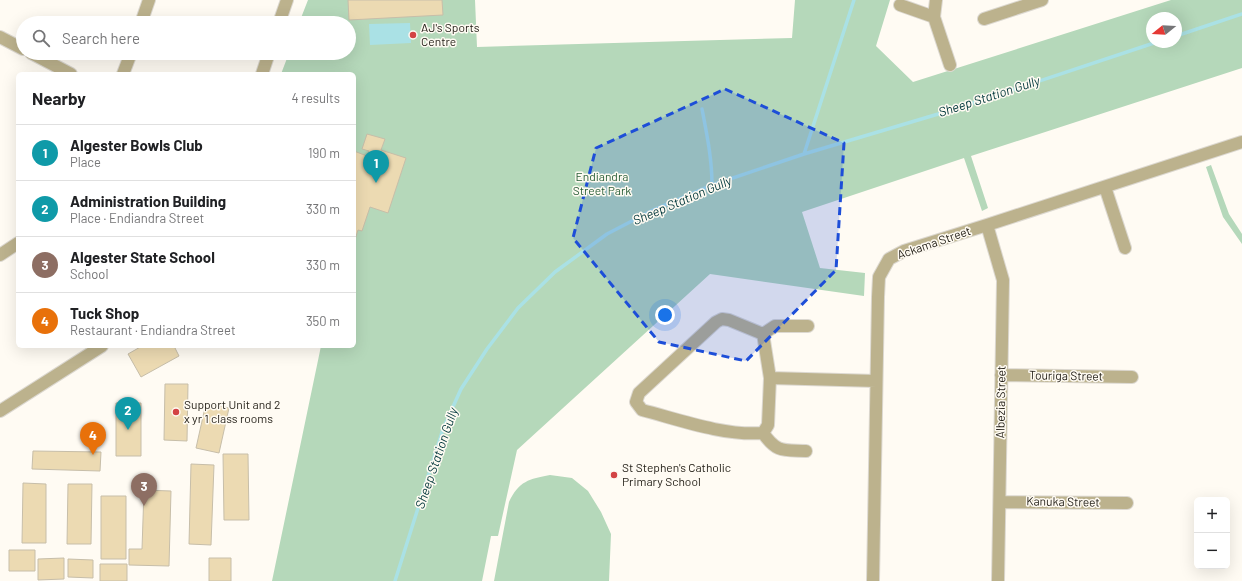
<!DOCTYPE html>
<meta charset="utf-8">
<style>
body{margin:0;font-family:Barlow,sans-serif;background:#f2f2f2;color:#202124}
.controls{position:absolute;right:12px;bottom:12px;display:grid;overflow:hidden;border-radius:6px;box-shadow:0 4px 16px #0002}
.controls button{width:36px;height:36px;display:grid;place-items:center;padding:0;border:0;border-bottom:1px solid #e0e0e0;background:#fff;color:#202124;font:20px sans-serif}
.compass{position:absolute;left:1146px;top:12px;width:36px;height:36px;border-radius:50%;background:#fff;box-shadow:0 4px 16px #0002;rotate:252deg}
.you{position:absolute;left:665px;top:315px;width:14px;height:14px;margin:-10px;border:3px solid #fff;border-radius:50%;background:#1a73e8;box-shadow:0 0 0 6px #1a73e833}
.badge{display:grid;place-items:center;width:26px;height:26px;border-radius:50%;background:#d34344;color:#fff;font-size:13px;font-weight:700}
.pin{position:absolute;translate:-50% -33px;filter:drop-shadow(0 1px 2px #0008)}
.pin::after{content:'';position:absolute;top:21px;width:14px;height:12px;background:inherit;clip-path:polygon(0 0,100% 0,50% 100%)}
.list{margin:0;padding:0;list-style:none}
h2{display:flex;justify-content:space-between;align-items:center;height:52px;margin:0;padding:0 16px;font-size:17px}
h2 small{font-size:13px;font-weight:400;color:#757577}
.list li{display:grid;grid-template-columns:26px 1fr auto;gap:12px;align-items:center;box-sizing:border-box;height:56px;padding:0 16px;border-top:1px solid #e0e0e0}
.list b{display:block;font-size:15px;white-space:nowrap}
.list p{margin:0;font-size:13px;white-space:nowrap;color:#757577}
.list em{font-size:13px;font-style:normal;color:#757577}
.icon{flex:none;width:22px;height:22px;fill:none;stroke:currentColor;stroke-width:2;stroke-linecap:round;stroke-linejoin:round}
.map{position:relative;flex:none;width:1242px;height:581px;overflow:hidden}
.search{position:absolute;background:#fff;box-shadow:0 4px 16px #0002;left:16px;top:16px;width:340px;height:44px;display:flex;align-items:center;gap:10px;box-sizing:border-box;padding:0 14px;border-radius:22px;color:#757577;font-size:15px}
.panel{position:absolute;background:#fff;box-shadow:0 4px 16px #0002;left:16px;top:72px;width:340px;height:276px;border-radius:6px}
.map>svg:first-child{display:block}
</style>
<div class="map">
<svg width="1242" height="581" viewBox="0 0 1242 581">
<rect width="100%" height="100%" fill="#fffbf3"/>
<path fill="#b5d8ba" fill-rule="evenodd" d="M 308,0 L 475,0 L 477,47 L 792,38 L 795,0 L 890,0 L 876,46 L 913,82 L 1171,0 L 1242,0 L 1242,68 L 971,156 L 988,208 L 982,211 L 964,158 L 802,212 L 820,268 L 865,273 L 864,296 L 710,274 L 517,450 L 498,536 L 491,536 L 482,581 L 272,581 L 321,346 L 354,346 L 354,74 L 281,74 L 289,53 L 349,53 L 349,23 L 299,23 ZM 1152,18 L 1176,18 L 1176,42 L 1152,42 Z
M 1211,165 L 1229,214 L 1242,234 L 1242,244 L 1223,217 L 1206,167 Z
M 550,475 L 572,478 L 588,491 L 601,512 L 611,534 L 609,581 L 494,581 L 509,502 C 519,481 529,479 550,475 Z"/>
<path fill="#aae1e5" d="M 410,23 L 411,43 L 370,45 L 369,24 Z"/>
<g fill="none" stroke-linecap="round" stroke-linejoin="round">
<path stroke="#aae1e5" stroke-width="3.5" d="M 1176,36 L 1242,14
M 702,109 C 707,135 712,159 712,185
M 804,154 L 854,0
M 395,581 L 443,429 L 461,389 L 487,349 L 518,308 L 555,272 L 607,234 L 653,210 L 712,185 L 804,154 L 955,109 L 1157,42"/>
</g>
<path fill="#ecdab2" stroke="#c7bea9" d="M 348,0 L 442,0 L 443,15 L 349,20 Z
M 367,134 L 385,139 L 381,150 L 406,158 L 388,213 L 370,207 L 362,231 L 358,230 L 354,243 L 354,151 L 367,156 L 369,151 L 362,149 Z
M 142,346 L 174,346 L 179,356 L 141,377 L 128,354 Z
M 165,384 L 188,384 L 187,441 L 164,440 Z
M 116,403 L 141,403 L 141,456 L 116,456 Z
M 206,403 L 229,408 L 219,453 L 196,448 Z
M 33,451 L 101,452 L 100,471 L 32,469 Z
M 223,454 L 248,454 L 249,520 L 224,520 Z
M 191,464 L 214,465 L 211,545 L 189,544 Z
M 23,483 L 46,484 L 46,543 L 22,543 Z
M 68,484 L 92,484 L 91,544 L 67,544 Z
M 144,490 L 171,491 L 169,566 L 129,565 L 129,549 L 142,549 Z
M 101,496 L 126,496 L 126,559 L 101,559 Z
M 9,550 L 35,550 L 35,571 L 9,571 Z
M 64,558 L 64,579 L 38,580 L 38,559 Z
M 209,558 L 231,558 L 231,581 L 209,581 Z
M 68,559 L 93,560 L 93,578 L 68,577 Z
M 100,564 L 127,564 L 127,581 L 100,581 Z"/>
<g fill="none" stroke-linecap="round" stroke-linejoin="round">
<defs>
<path id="minor" d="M 936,0 L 934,17 L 950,65
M 900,5 L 934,17
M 984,19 L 1042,0
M 141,23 L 149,0
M 0,37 L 23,49
M 31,53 L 71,74
M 123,74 L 131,53
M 1105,187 L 1125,248
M 987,225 L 1003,280 L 998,581
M 0,255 L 18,243
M 763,334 L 775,326 L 808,326
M 1001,375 L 1132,377
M 770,378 L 768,425 L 763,433 C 724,436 680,420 642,410 L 636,402 L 639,393 L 716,322 L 722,319 L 729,320 L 763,334 L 770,378 L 876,381
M 763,433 C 777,453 783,450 806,451
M 1000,502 L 1127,503
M 873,581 L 878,297 L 879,277 L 889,259 L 904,251 L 987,225 L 1242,142"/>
<path id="tertiary" d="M 279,23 L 287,0
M 262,74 L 269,53
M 0,411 L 102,346"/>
</defs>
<use href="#minor" stroke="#dcd8d0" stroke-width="14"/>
<use href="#tertiary" stroke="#dcd8d0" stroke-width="14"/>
<use href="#minor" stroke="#bcb28d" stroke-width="12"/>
<use href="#tertiary" stroke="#bcb28d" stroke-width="12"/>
</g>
<path fill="#1d4ed8" fill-opacity="0.2" stroke="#1d4ed8" stroke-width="3" stroke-dasharray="8 5" stroke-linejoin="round" d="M 725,89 L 844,143 L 836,270 L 746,361 L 659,342 L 573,238 L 596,148 Z"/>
<g fill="#d34344" stroke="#fffbf3" stroke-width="1.5">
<circle cx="413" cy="35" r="4"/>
<circle cx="176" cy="412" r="4"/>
<circle cx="614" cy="475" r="4"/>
</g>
<g text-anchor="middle" stroke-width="3" stroke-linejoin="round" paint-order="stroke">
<g font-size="12" fill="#27231b" stroke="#fffbf3" text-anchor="start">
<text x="421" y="32">AJ's Sports<tspan x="421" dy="14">Centre</tspan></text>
<text x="184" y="409">Support Unit and 2<tspan x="184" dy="14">x yr 1 class rooms</tspan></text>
<text x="622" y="472">St Stephen's Catholic<tspan x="622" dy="14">Primary School</tspan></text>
</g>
<g font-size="12" fill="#285d36" stroke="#fffbf3">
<text x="602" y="181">Endiandra<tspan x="602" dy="14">Street Park</tspan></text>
</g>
<g font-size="12" fill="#27231b" stroke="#fffbf3">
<text transform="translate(934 243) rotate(-19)" y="4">Ackama Street</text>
<text transform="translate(1066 376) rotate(1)" y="4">Touriga Street</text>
<text transform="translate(1001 402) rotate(-89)" y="4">Albezia Street</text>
<text transform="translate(1063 502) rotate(1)" y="4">Kanuka Street</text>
</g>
<g font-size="13" font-style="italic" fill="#01373b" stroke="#fffbf3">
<text transform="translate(989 96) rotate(-18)" y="5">Sheep Station Gully</text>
<text transform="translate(682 200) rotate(-23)" y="5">Sheep Station Gully</text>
<text transform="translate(436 458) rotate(-71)" y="5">Sheep Station Gully</text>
</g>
</g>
</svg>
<div class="controls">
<button>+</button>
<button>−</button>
</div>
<svg class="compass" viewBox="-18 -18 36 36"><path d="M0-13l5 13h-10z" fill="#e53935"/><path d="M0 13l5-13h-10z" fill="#757577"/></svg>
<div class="you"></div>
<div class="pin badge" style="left:376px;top:183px;background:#0f9aa8">1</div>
<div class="pin badge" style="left:128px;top:430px;background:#0f9aa8">2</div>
<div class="pin badge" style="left:144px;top:506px;background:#8d6e63">3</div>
<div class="pin badge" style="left:93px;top:455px;background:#e8710a">4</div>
<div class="search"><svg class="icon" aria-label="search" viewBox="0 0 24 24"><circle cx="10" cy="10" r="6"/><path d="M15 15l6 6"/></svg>Search here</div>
<section class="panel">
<h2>Nearby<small>4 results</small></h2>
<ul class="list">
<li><span class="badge" style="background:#0f9aa8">1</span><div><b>Algester Bowls Club</b><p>Place</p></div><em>190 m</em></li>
<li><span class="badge" style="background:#0f9aa8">2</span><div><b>Administration Building</b><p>Place · Endiandra Street</p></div><em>330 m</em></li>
<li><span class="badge" style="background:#8d6e63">3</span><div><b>Algester State School</b><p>School</p></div><em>330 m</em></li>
<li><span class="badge" style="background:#e8710a">4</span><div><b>Tuck Shop</b><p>Restaurant · Endiandra Street</p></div><em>350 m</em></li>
</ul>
</section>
</div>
